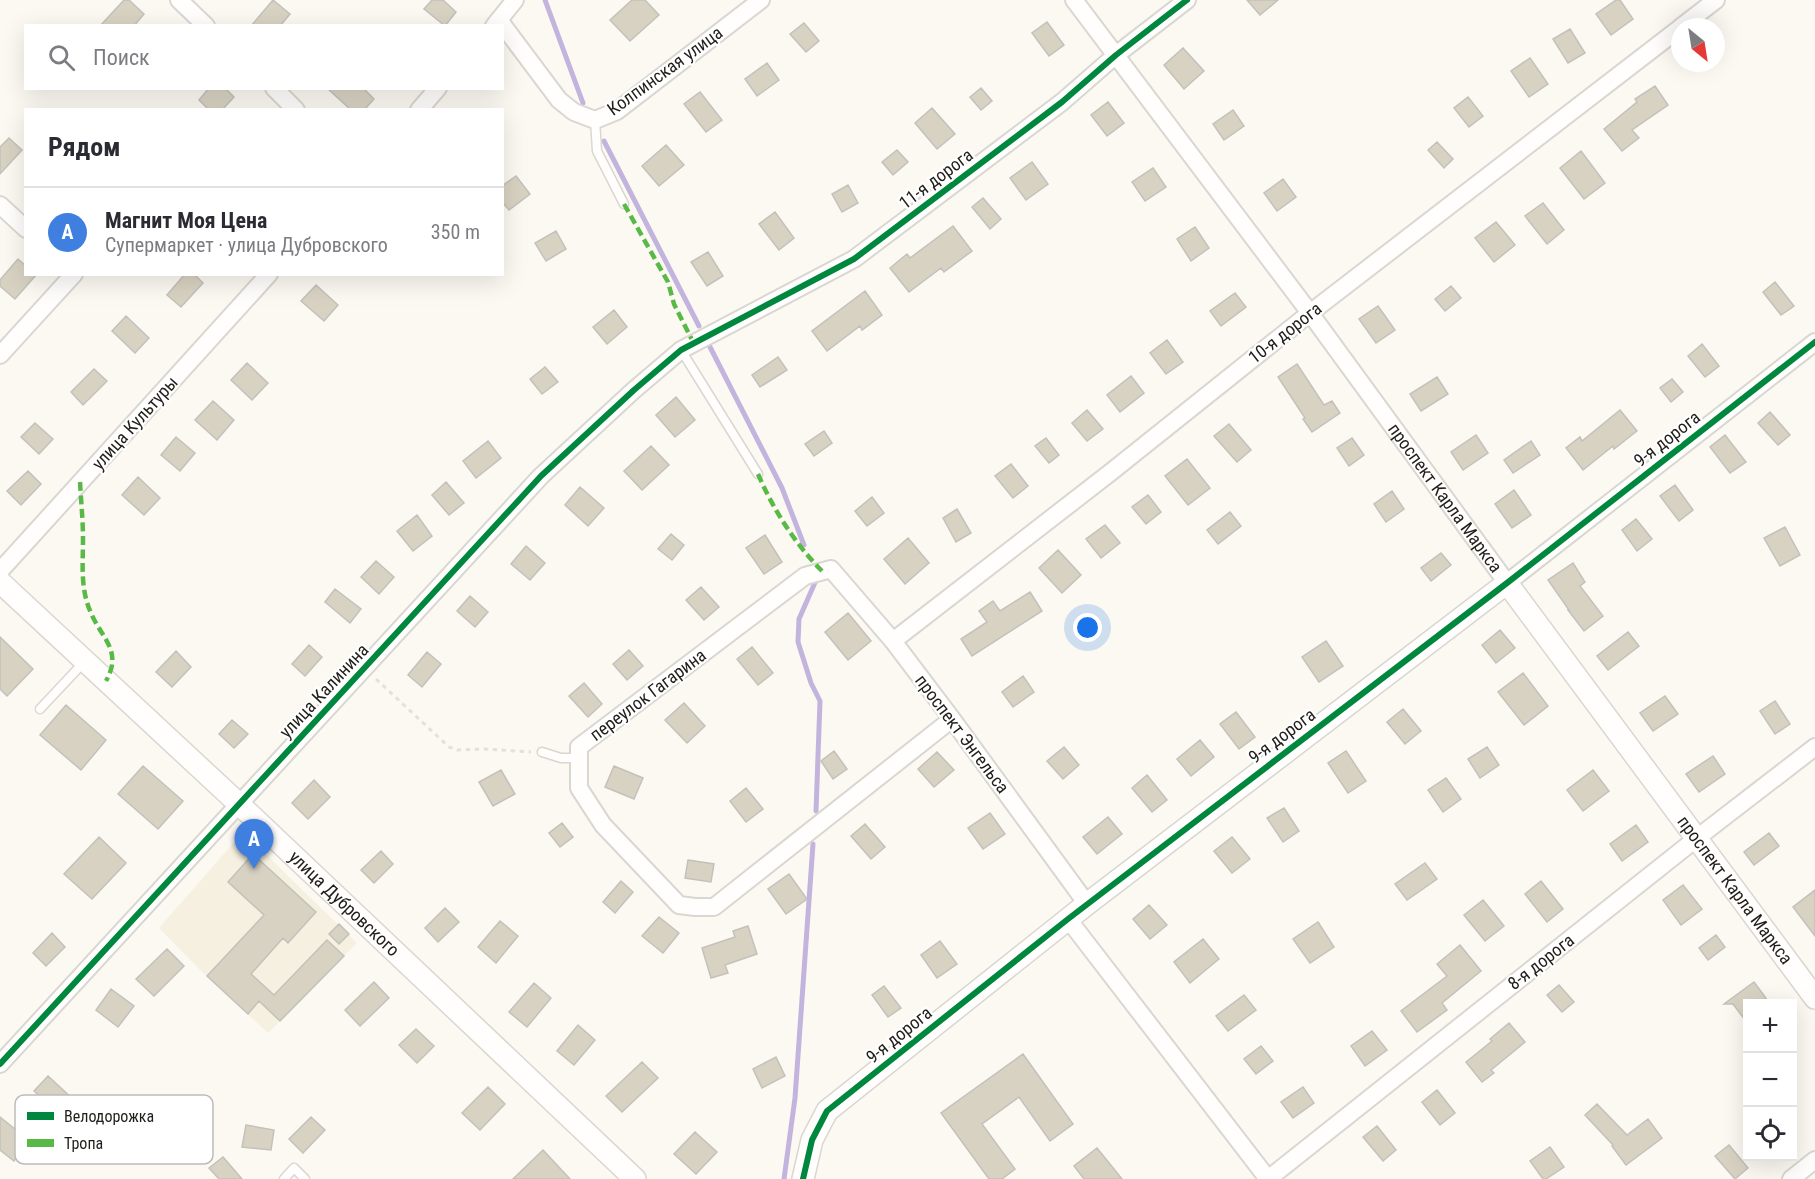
<!DOCTYPE html>
<html lang="ru">
<meta charset="utf-8">
<style>
body{margin:0;font-family:"Roboto Condensed",sans-serif;background:#f2f2f3;color:#2b2b33}
.controls{position:absolute;right:18px;bottom:18px;display:grid;overflow:hidden;border-radius:0px;box-shadow:0 6px 24px #0002}
.controls button{width:54px;height:54px;display:grid;place-items:center;padding:0;border:0;border-bottom:2px solid #e1e1e2;background:#fff;color:#2b2b33;font:30px sans-serif}
.compass{position:absolute;left:1671px;top:18px;width:54px;height:54px;border-radius:50%;background:#fff;box-shadow:0 6px 24px #0002;rotate:150deg}
.you{position:absolute;left:1088px;top:628px;width:21px;height:21px;margin:-15px;border:4px solid #fff;border-radius:50%;background:#1a73e8;box-shadow:0 0 0 9px #1a73e833}
.badge{display:grid;place-items:center;width:39px;height:39px;border-radius:50%;background:#2563eb;color:#fff;font-size:20px;font-weight:700}
.pin{position:absolute;translate:-50% -50px;filter:drop-shadow(0 2px 3px #0008)}
.pin::after{content:'';position:absolute;top:32px;width:21px;height:18px;background:inherit;clip-path:polygon(0 0,100% 0,50% 100%)}
.list{margin:0;padding:0;list-style:none}
h2{display:flex;justify-content:space-between;align-items:center;height:78px;margin:0;padding:0 24px;font-size:26px}
h2 small{font-size:20px;font-weight:400;color:#7c7c81}
.list li{display:grid;grid-template-columns:39px 1fr auto;gap:18px;align-items:center;box-sizing:border-box;height:90px;padding:0 24px;border-top:2px solid #e1e1e2}
.list b{display:block;font-size:22px;white-space:nowrap}
.list p{margin:0;font-size:20px;white-space:nowrap;color:#7c7c81}
.list em{font-size:20px;font-style:normal;color:#7c7c81}
.icon{flex:none;width:33px;height:33px;fill:none;stroke:currentColor;stroke-width:2;stroke-linecap:round;stroke-linejoin:round}
.map{position:relative;flex:none;width:1815px;height:1179px;overflow:hidden}
.search{position:absolute;background:#fff;box-shadow:0 6px 24px #0002;left:24px;top:24px;width:480px;height:66px;display:flex;align-items:center;gap:15px;box-sizing:border-box;padding:0 21px;border-radius:0px;color:#7c7c81;font-size:22px}
.panel{position:absolute;background:#fff;box-shadow:0 6px 24px #0002;left:24px;top:108px;width:480px;height:168px;border-radius:0px}
.map>svg:first-child{display:block}
</style>
<div class="map">
<svg width="1815" height="1179" viewBox="0 0 1815 1179">
<rect width="100%" height="100%" fill="#fcf9f2"/>
<path fill="#f6f0e1" d="M 243,832 L 357,943 L 268,1033 L 207,977 L 159,928 Z"/>
<g fill="none" stroke-linecap="round" stroke-linejoin="round">
<path stroke="#c3b4dd" stroke-width="5" d="M 545,0 L 583,103
M 604,141 L 699,326
M 709,345 L 782,488 L 804,545
M 816,811 L 820,701 L 811,683 L 798,642 L 799,619 L 817,578
M 784,1179 L 795,1098 L 813,844"/>
</g>
<path fill="#d8d2c2" stroke="#c3c1bc" stroke-width="1.5" d="M 124,0 L 129,0 L 144,14 L 134,26 L 100,26 Z
M 273,0 L 290,14 L 280,26 L 251,26 Z
M 432,0 L 443,0 L 456,12 L 445,26 L 424,9 Z
M 632,0 L 645,0 L 659,15 L 630,41 L 610,20 Z
M 1247,0 L 1278,0 L 1260,15 Z
M 1616,0 L 1620,0 L 1633,19 L 1611,35 L 1596,14 Z
M 1047,22 L 1064,45 L 1049,56 L 1032,33 Z
M 804,23 L 819,41 L 806,52 L 790,34 Z
M 1570,29 L 1585,53 L 1568,63 L 1553,39 Z
M 1183,48 L 1204,71 L 1184,89 L 1164,65 Z
M 1530,58 L 1548,84 L 1529,97 L 1511,71 Z
M 767,63 L 779,80 L 757,96 L 745,79 Z
M 1655,86 L 1668,105 L 1632,130 L 1639,138 L 1622,151 L 1604,129 L 1637,102 L 1635,99 Z
M 209,88 L 225,88 L 234,97 L 222,110 L 209,110 L 199,100 Z
M 327,88 L 363,88 L 374,99 L 364,110 L 351,110 Z
M 981,88 L 992,101 L 981,110 L 970,97 Z
M 700,92 L 722,120 L 706,132 L 684,104 Z
M 1468,97 L 1483,116 L 1469,127 L 1454,108 Z
M 1108,102 L 1124,123 L 1107,136 L 1091,115 Z
M 932,108 L 955,134 L 937,149 L 915,123 Z
M 1233,110 L 1244,126 L 1224,140 L 1213,124 Z
M 9,138 L 22,150 L 0,174 L 0,147 Z
M 1437,142 L 1453,159 L 1444,168 L 1428,150 Z
M 666,145 L 684,165 L 659,186 L 642,166 Z
M 897,150 L 908,162 L 893,175 L 882,162 Z
M 1581,151 L 1605,183 L 1584,199 L 1560,168 Z
M 1032,162 L 1048,184 L 1026,200 L 1010,178 Z
M 1153,168 L 1166,187 L 1145,201 L 1132,182 Z
M 516,176 L 530,194 L 509,210 L 502,202 L 502,186 Z
M 1283,179 L 1296,197 L 1277,211 L 1264,193 Z
M 848,185 L 858,203 L 842,212 L 832,194 Z
M 983,198 L 1001,219 L 990,229 L 972,207 Z
M 1543,203 L 1564,230 L 1547,244 L 1525,216 Z
M 775,212 L 794,238 L 779,250 L 759,224 Z
M 1496,222 L 1515,245 L 1494,262 L 1475,238 Z
M 953,226 L 972,251 L 944,272 L 941,268 L 909,292 L 890,268 L 907,254 L 910,258 Z
M 1195,227 L 1209,248 L 1191,261 L 1177,239 Z
M 556,231 L 566,249 L 546,261 L 535,243 Z
M 708,252 L 723,276 L 707,286 L 691,262 Z
M 18,259 L 26,266 L 26,274 L 37,274 L 15,299 L 0,286 L 0,280 Z
M 185,274 L 194,274 L 203,283 L 181,307 L 167,295 Z
M 1775,282 L 1794,306 L 1781,315 L 1763,292 Z
M 316,285 L 338,305 L 324,321 L 301,301 Z
M 1451,286 L 1461,298 L 1445,311 L 1435,299 Z
M 865,291 L 882,315 L 862,330 L 860,326 L 827,351 L 812,331 Z
M 1235,293 L 1246,307 L 1221,326 L 1210,311 Z
M 1378,306 L 1395,330 L 1376,343 L 1359,319 Z
M 614,310 L 627,327 L 607,344 L 593,327 Z
M 126,316 L 149,338 L 135,353 L 112,331 Z
M 1167,340 L 1183,362 L 1166,374 L 1150,353 Z
M 1702,344 L 1719,366 L 1705,377 L 1688,356 Z
M 778,357 L 787,370 L 760,387 L 752,375 Z
M 247,363 L 268,383 L 252,400 L 231,380 Z
M 1297,364 L 1324,405 L 1332,401 L 1340,413 L 1312,432 L 1303,419 L 1305,418 L 1278,377 Z
M 545,367 L 558,382 L 542,394 L 530,379 Z
M 94,369 L 107,381 L 83,405 L 71,392 Z
M 1131,376 L 1144,393 L 1120,412 L 1107,395 Z
M 1437,377 L 1448,394 L 1421,411 L 1410,394 Z
M 1672,379 L 1683,392 L 1671,402 L 1660,388 Z
M 676,397 L 695,420 L 675,437 L 656,415 Z
M 213,401 L 234,420 L 217,440 L 195,420 Z
M 1087,410 L 1103,429 L 1087,441 L 1072,423 Z
M 1620,410 L 1637,431 L 1614,449 L 1613,446 L 1583,470 L 1566,448 L 1580,437 L 1582,441 Z
M 1770,412 L 1790,435 L 1778,445 L 1758,423 Z
M 35,423 L 53,439 L 39,454 L 21,437 Z
M 1229,424 L 1251,450 L 1237,462 L 1214,436 Z
M 824,431 L 832,443 L 814,456 L 805,444 Z
M 1476,435 L 1488,453 L 1463,470 L 1451,452 Z
M 1725,435 L 1746,462 L 1730,473 L 1710,447 Z
M 176,437 L 195,453 L 180,471 L 161,455 Z
M 1046,438 L 1059,455 L 1049,463 L 1035,446 Z
M 1352,438 L 1364,455 L 1349,466 L 1337,448 Z
M 488,441 L 501,458 L 476,478 L 463,461 Z
M 1531,441 L 1540,455 L 1513,473 L 1504,460 Z
M 651,446 L 669,465 L 642,490 L 624,471 Z
M 1187,459 L 1210,488 L 1188,505 L 1165,476 Z
M 1011,464 L 1028,486 L 1013,498 L 995,476 Z
M 28,471 L 41,484 L 21,505 L 7,491 Z
M 138,477 L 160,498 L 144,515 L 122,495 Z
M 446,482 L 464,503 L 449,515 L 432,495 Z
M 1675,485 L 1693,510 L 1679,521 L 1660,496 Z
M 580,487 L 604,508 L 588,526 L 565,505 Z
M 1514,490 L 1531,515 L 1512,528 L 1495,504 Z
M 1392,491 L 1404,509 L 1386,522 L 1374,504 Z
M 1148,495 L 1161,512 L 1146,524 L 1132,507 Z
M 872,497 L 884,513 L 867,526 L 855,511 Z
M 957,509 L 971,533 L 956,542 L 943,518 Z
M 1230,512 L 1241,526 L 1218,544 L 1207,530 Z
M 417,515 L 432,536 L 413,551 L 397,531 Z
M 1636,519 L 1652,539 L 1637,551 L 1622,530 Z
M 1105,525 L 1120,543 L 1101,558 L 1086,539 Z
M 1785,527 L 1800,555 L 1780,566 L 1764,538 Z
M 671,534 L 684,545 L 672,560 L 658,549 Z
M 765,535 L 782,562 L 764,574 L 746,548 Z
M 908,538 L 929,563 L 905,584 L 884,559 Z
M 526,546 L 545,563 L 530,580 L 511,564 Z
M 1058,550 L 1081,575 L 1062,593 L 1039,568 Z
M 1441,553 L 1451,565 L 1431,581 L 1421,568 Z
M 376,561 L 394,577 L 379,594 L 361,577 Z
M 1573,563 L 1585,582 L 1580,586 L 1603,616 L 1584,631 L 1568,610 L 1569,610 L 1548,580 Z
M 701,587 L 719,607 L 704,620 L 686,600 Z
M 335,589 L 361,609 L 350,623 L 325,602 Z
M 1030,592 L 1042,611 L 972,656 L 961,639 L 987,622 L 979,611 L 993,601 L 1000,611 Z
M 470,596 L 488,612 L 475,627 L 457,611 Z
M 848,613 L 871,641 L 848,660 L 825,632 Z
M 1500,630 L 1515,648 L 1496,663 L 1482,645 Z
M 1628,632 L 1639,646 L 1608,670 L 1597,656 Z
M 0,637 L 33,669 L 7,696 L 0,689 Z
M 1326,641 L 1343,666 L 1319,682 L 1302,657 Z
M 309,645 L 322,657 L 305,676 L 292,664 Z
M 752,647 L 773,673 L 758,685 L 737,659 Z
M 629,650 L 643,666 L 627,680 L 613,664 Z
M 176,651 L 191,667 L 172,687 L 156,672 Z
M 427,652 L 441,664 L 422,687 L 408,675 Z
M 1523,673 L 1548,706 L 1524,725 L 1498,692 Z
M 1023,676 L 1034,692 L 1013,707 L 1002,692 Z
M 584,683 L 602,704 L 588,717 L 569,696 Z
M 1665,696 L 1678,714 L 1653,731 L 1640,713 Z
M 1775,701 L 1790,724 L 1775,734 L 1760,711 Z
M 684,703 L 705,726 L 687,743 L 665,720 Z
M 66,705 L 106,740 L 81,770 L 40,735 Z
M 1403,709 L 1421,731 L 1405,744 L 1387,722 Z
M 1236,712 L 1255,737 L 1239,749 L 1220,724 Z
M 232,720 L 248,734 L 234,748 L 219,734 Z
M 1200,740 L 1214,757 L 1191,776 L 1177,759 Z
M 1064,747 L 1079,765 L 1063,779 L 1047,761 Z
M 1487,747 L 1499,765 L 1480,778 L 1468,759 Z
M 834,751 L 847,769 L 833,779 L 821,761 Z
M 1346,751 L 1366,781 L 1348,793 L 1328,763 Z
M 937,752 L 954,770 L 934,787 L 918,769 Z
M 1713,756 L 1725,774 L 1699,792 L 1686,774 Z
M 143,766 L 183,801 L 158,829 L 118,794 Z
M 614,766 L 643,778 L 634,799 L 605,787 Z
M 501,770 L 515,794 L 493,806 L 479,782 Z
M 1593,770 L 1609,791 L 1583,811 L 1567,790 Z
M 1147,775 L 1167,800 L 1152,812 L 1132,788 Z
M 1446,778 L 1461,799 L 1443,812 L 1428,790 Z
M 314,780 L 330,797 L 308,819 L 292,803 Z
M 746,788 L 763,809 L 746,822 L 730,801 Z
M 1284,808 L 1299,831 L 1283,842 L 1267,818 Z
M 990,813 L 1005,834 L 983,849 L 968,828 Z
M 1108,817 L 1122,834 L 1097,854 L 1083,837 Z
M 562,823 L 573,837 L 560,847 L 549,833 Z
M 865,824 L 885,847 L 871,859 L 851,836 Z
M 1636,825 L 1648,842 L 1622,861 L 1610,844 Z
M 1769,833 L 1779,846 L 1754,865 L 1744,852 Z
M 99,837 L 126,863 L 92,899 L 64,874 Z
M 1232,837 L 1250,859 L 1232,873 L 1214,851 Z
M 381,851 L 393,864 L 374,883 L 361,870 Z
M 253,854 L 316,912 L 288,943 L 283,938 L 251,974 L 274,995 L 327,940 L 344,956 L 280,1021 L 259,1001 L 248,1014 L 207,976 L 264,915 L 228,882 Z
M 688,860 L 714,864 L 711,882 L 685,878 Z
M 1425,863 L 1437,879 L 1407,900 L 1395,884 Z
M 789,874 L 807,899 L 786,914 L 768,889 Z
M 621,881 L 633,892 L 615,913 L 603,902 Z
M 1541,881 L 1563,909 L 1547,922 L 1525,894 Z
M 1683,885 L 1702,909 L 1681,925 L 1663,900 Z
M 1815,890 L 1815,936 L 1793,907 Z
M 1483,900 L 1504,926 L 1485,941 L 1464,915 Z
M 1149,905 L 1167,925 L 1150,939 L 1133,919 Z
M 445,908 L 459,922 L 438,942 L 425,928 Z
M 659,917 L 679,933 L 663,953 L 642,936 Z
M 500,921 L 518,936 L 496,963 L 478,947 Z
M 1318,922 L 1334,947 L 1310,963 L 1293,939 Z
M 339,924 L 349,934 L 339,944 L 329,934 Z
M 748,926 L 757,954 L 725,965 L 728,973 L 711,978 L 702,948 L 735,937 L 733,931 Z
M 52,933 L 65,947 L 46,966 L 33,953 Z
M 1716,935 L 1725,947 L 1708,960 L 1699,948 Z
M 1203,939 L 1219,959 L 1190,983 L 1174,962 Z
M 940,941 L 957,964 L 937,978 L 921,955 Z
M 1460,945 L 1481,971 L 1442,1003 L 1447,1010 L 1417,1032 L 1401,1011 L 1447,976 L 1437,964 Z
M 167,949 L 184,966 L 154,996 L 136,979 Z
M 374,982 L 389,998 L 360,1026 L 345,1010 Z
M 1754,982 L 1766,998 L 1758,1004 L 1748,1004 L 1748,1024 L 1733,1004 L 1724,1004 Z
M 534,983 L 551,998 L 527,1027 L 509,1012 Z
M 1559,985 L 1574,1002 L 1562,1012 L 1547,995 Z
M 884,986 L 901,1008 L 888,1017 L 872,995 Z
M 111,989 L 134,1006 L 118,1027 L 96,1010 Z
M 1244,995 L 1256,1010 L 1228,1031 L 1216,1016 Z
M 1509,1023 L 1525,1042 L 1491,1070 L 1494,1073 L 1482,1082 L 1466,1062 L 1492,1041 L 1490,1039 Z
M 578,1025 L 595,1040 L 574,1065 L 557,1051 Z
M 416,1029 L 434,1046 L 417,1063 L 399,1045 Z
M 1372,1031 L 1387,1050 L 1365,1066 L 1351,1046 Z
M 1261,1046 L 1273,1061 L 1256,1074 L 1244,1059 Z
M 1023,1054 L 1073,1124 L 1050,1141 L 1019,1097 L 982,1124 L 1015,1169 L 1002,1179 L 989,1179 L 941,1113 Z
M 776,1057 L 785,1076 L 762,1088 L 753,1069 Z
M 642,1062 L 658,1078 L 622,1112 L 606,1096 Z
M 48,1076 L 74,1100 L 61,1115 L 34,1091 Z
M 488,1087 L 505,1104 L 480,1130 L 462,1113 Z
M 1303,1087 L 1314,1103 L 1293,1118 L 1281,1102 Z
M 1437,1090 L 1455,1113 L 1440,1125 L 1422,1102 Z
M 1597,1104 L 1627,1135 L 1648,1119 L 1662,1138 L 1626,1165 L 1612,1146 L 1613,1145 L 1585,1115 Z
M 0,1117 L 30,1141 L 14,1161 L 0,1150 Z
M 311,1117 L 325,1130 L 303,1153 L 289,1139 Z
M 246,1125 L 274,1130 L 271,1150 L 242,1147 Z
M 1377,1126 L 1396,1150 L 1383,1161 L 1363,1137 Z
M 695,1132 L 717,1152 L 696,1174 L 674,1154 Z
M 1729,1145 L 1748,1168 L 1735,1179 L 1715,1156 Z
M 1550,1147 L 1564,1167 L 1546,1179 L 1543,1179 L 1530,1161 Z
M 1097,1148 L 1122,1179 L 1084,1179 L 1074,1166 Z
M 543,1150 L 570,1179 L 513,1179 Z
M 223,1157 L 242,1179 L 219,1179 L 209,1168 Z"/>
<g fill="none" stroke-linecap="round" stroke-linejoin="round">
<defs>
<path id="service" d="M 595,120 L 597,151 L 624,204
M 681,350 L 758,474
M 40,709 L 85,661
M 542,752 L 561,758 L 579,758
M 284,1179 L 294,1168 L 305,1179"/>
<g id="minor">
<path d="M 179,0 L 206,26"/>
<path id="s1" d="M 1074,0 L 1310,313 L 1507,583 L 1815,342"/>
<path d="M 499,20 L 559,100 L 574,112 L 595,120 L 617,111 L 761,0"/>
<path d="M 494,26 L 515,0"/>
<path d="M 1681,27 L 1716,0"/>
<path d="M 274,88 L 296,110"/>
<path d="M 419,110 L 438,88"/>
<path d="M 0,205 L 26,229"/>
<path d="M 0,355 L 74,274"/>
<path d="M 0,571 L 269,274"/>
<path d="M 893,641 L 1111,472 L 1310,313 L 1680,28"/>
<path d="M 952,719 L 714,907 L 695,907 L 679,905 L 603,825 L 579,788 L 579,747 L 805,576 L 831,569 L 893,641 L 952,719 L 1087,904"/>
<path d="M 1068,919 L 1268,1179"/>
<path d="M 0,1064 L 541,476 L 634,390 L 681,350 L 854,259 L 1062,102 L 1116,55 L 1187,0"/>
<path d="M 1268,1179 L 1697,838 L 1815,747"/>
<path d="M 1791,1179 L 1815,1160"/>
</g>
<g id="tertiary">
<path id="s2" d="M 0,582 L 240,805 L 635,1179"/>
<path id="s3" d="M 803,1179 L 812,1140 L 827,1111 L 1087,904 L 1507,583 L 1815,998"/>
</g>
</defs>
<use href="#service" stroke="#d9d7d1" stroke-width="11"/>
<use href="#minor" stroke="#d9d7d1" stroke-width="20"/>
<use href="#tertiary" stroke="#d9d7d1" stroke-width="24"/>
<path stroke="#e2e1df" stroke-width="3" stroke-dasharray="4.5 4.5" stroke-linecap="butt" d="M 376,679 L 449,747 L 457,750 L 485,749 L 531,752"/>
<use href="#service" stroke="#fffefd" stroke-width="8"/>
<use href="#minor" stroke="#fffefd" stroke-width="16"/>
<use href="#tertiary" stroke="#fffefd" stroke-width="21"/>
<path stroke="#58b947" stroke-width="4.5" stroke-dasharray="9 4.5" stroke-linecap="butt" d="M 624,204 L 668,282 L 674,304 L 694,344
M 758,474 C 773,509 795,544 822,571
M 80,482 C 81,501 83,520 83,539 C 83,564 80,589 91,613 C 102,639 123,651 106,681"/>
<defs>
<path id="cycleway" d="M 0,1064 L 541,476 L 634,390 L 681,350 L 854,259 L 1062,102 L 1116,55 L 1187,0
M 803,1179 L 812,1140 L 827,1111 L 1068,919 L 1507,583 L 1815,342"/>
</defs>
<use href="#cycleway" stroke="#fff" stroke-width="10"/>
<use href="#cycleway" stroke="#00873e" stroke-width="6"/>
</g>
<g text-anchor="middle" stroke-width="4.5" stroke-linejoin="round" paint-order="stroke">
<g font-size="18" fill="#201e19" stroke="#fff">
<text transform="translate(665 71) rotate(-36)" y="6">Колпинская улица</text>
<text transform="translate(936 179) rotate(-37)" y="6">11-я дорога</text>
<text transform="translate(1285 333) rotate(-38)" y="6">10-я дорога</text>
<text transform="translate(135 423) rotate(-48)" y="6">улица Культуры</text>
<text transform="translate(1667 439) rotate(-38)" y="6">9-я дорога</text>
<text dy="6" stroke="none"><textPath href="#s1" startOffset="621">проспект Карла Маркса</textPath></text>
<text transform="translate(324 691) rotate(-47)" y="6">улица Калинина</text>
<text transform="translate(648 695) rotate(-37)" y="6">переулок Гагарина</text>
<text transform="translate(962 734) rotate(53)" y="6">проспект Энгельса</text>
<text transform="translate(1282 736) rotate(-37)" y="6">9-я дорога</text>
<text dy="6" stroke="none"><textPath href="#s3" startOffset="1316">проспект Карла Маркса</textPath></text>
<text dy="6" stroke="none"><textPath href="#s2" startOffset="471">улица Дубровского</textPath></text>
<text transform="translate(1541 962) rotate(-38)" y="6">8-я дорога</text>
<text transform="translate(899 1035) rotate(-39)" y="6">9-я дорога</text>
</g>
</g>
<rect x="15" y="1095" width="198" height="69" rx="9" fill="#fff" stroke="#bcbcba" stroke-width="1.5"/>
<rect x="27" y="1112" width="27" height="8" fill="#00873e"/>
<rect x="27" y="1139" width="27" height="8" fill="#58b947"/>
<g font-size="16" fill="#201e19">
<text x="64" y="1122">Велодорожка</text>
<text x="64" y="1149">Тропа</text>
</g>
</svg>
<div class="controls">
<button>+</button>
<button>−</button>
<button><svg class="icon" aria-label="locate" viewBox="0 0 24 24"><circle cx="12" cy="12" r="6"/><path d="M12 2v4M12 18v4M2 12h4M18 12h4"/></svg></button>
</div>
<svg class="compass" viewBox="-18 -18 36 36"><path d="M0-13l5 13h-10z" fill="#e53935"/><path d="M0 13l5-13h-10z" fill="#7c7c81"/></svg>
<div class="you"></div>
<div class="pin badge" style="left:254px;top:869px;background:#3f7fe0">A</div>
<div class="search"><svg class="icon" aria-label="search" viewBox="0 0 24 24"><circle cx="10" cy="10" r="6"/><path d="M15 15l6 6"/></svg>Поиск</div>
<section class="panel">
<h2>Рядом<small></small></h2>
<ul class="list">
<li><span class="badge" style="background:#3f7fe0">A</span><div><b>Магнит Моя Цена</b><p>Супермаркет · улица Дубровского</p></div><em>350 m</em></li>
</ul>
</section>
</div>
